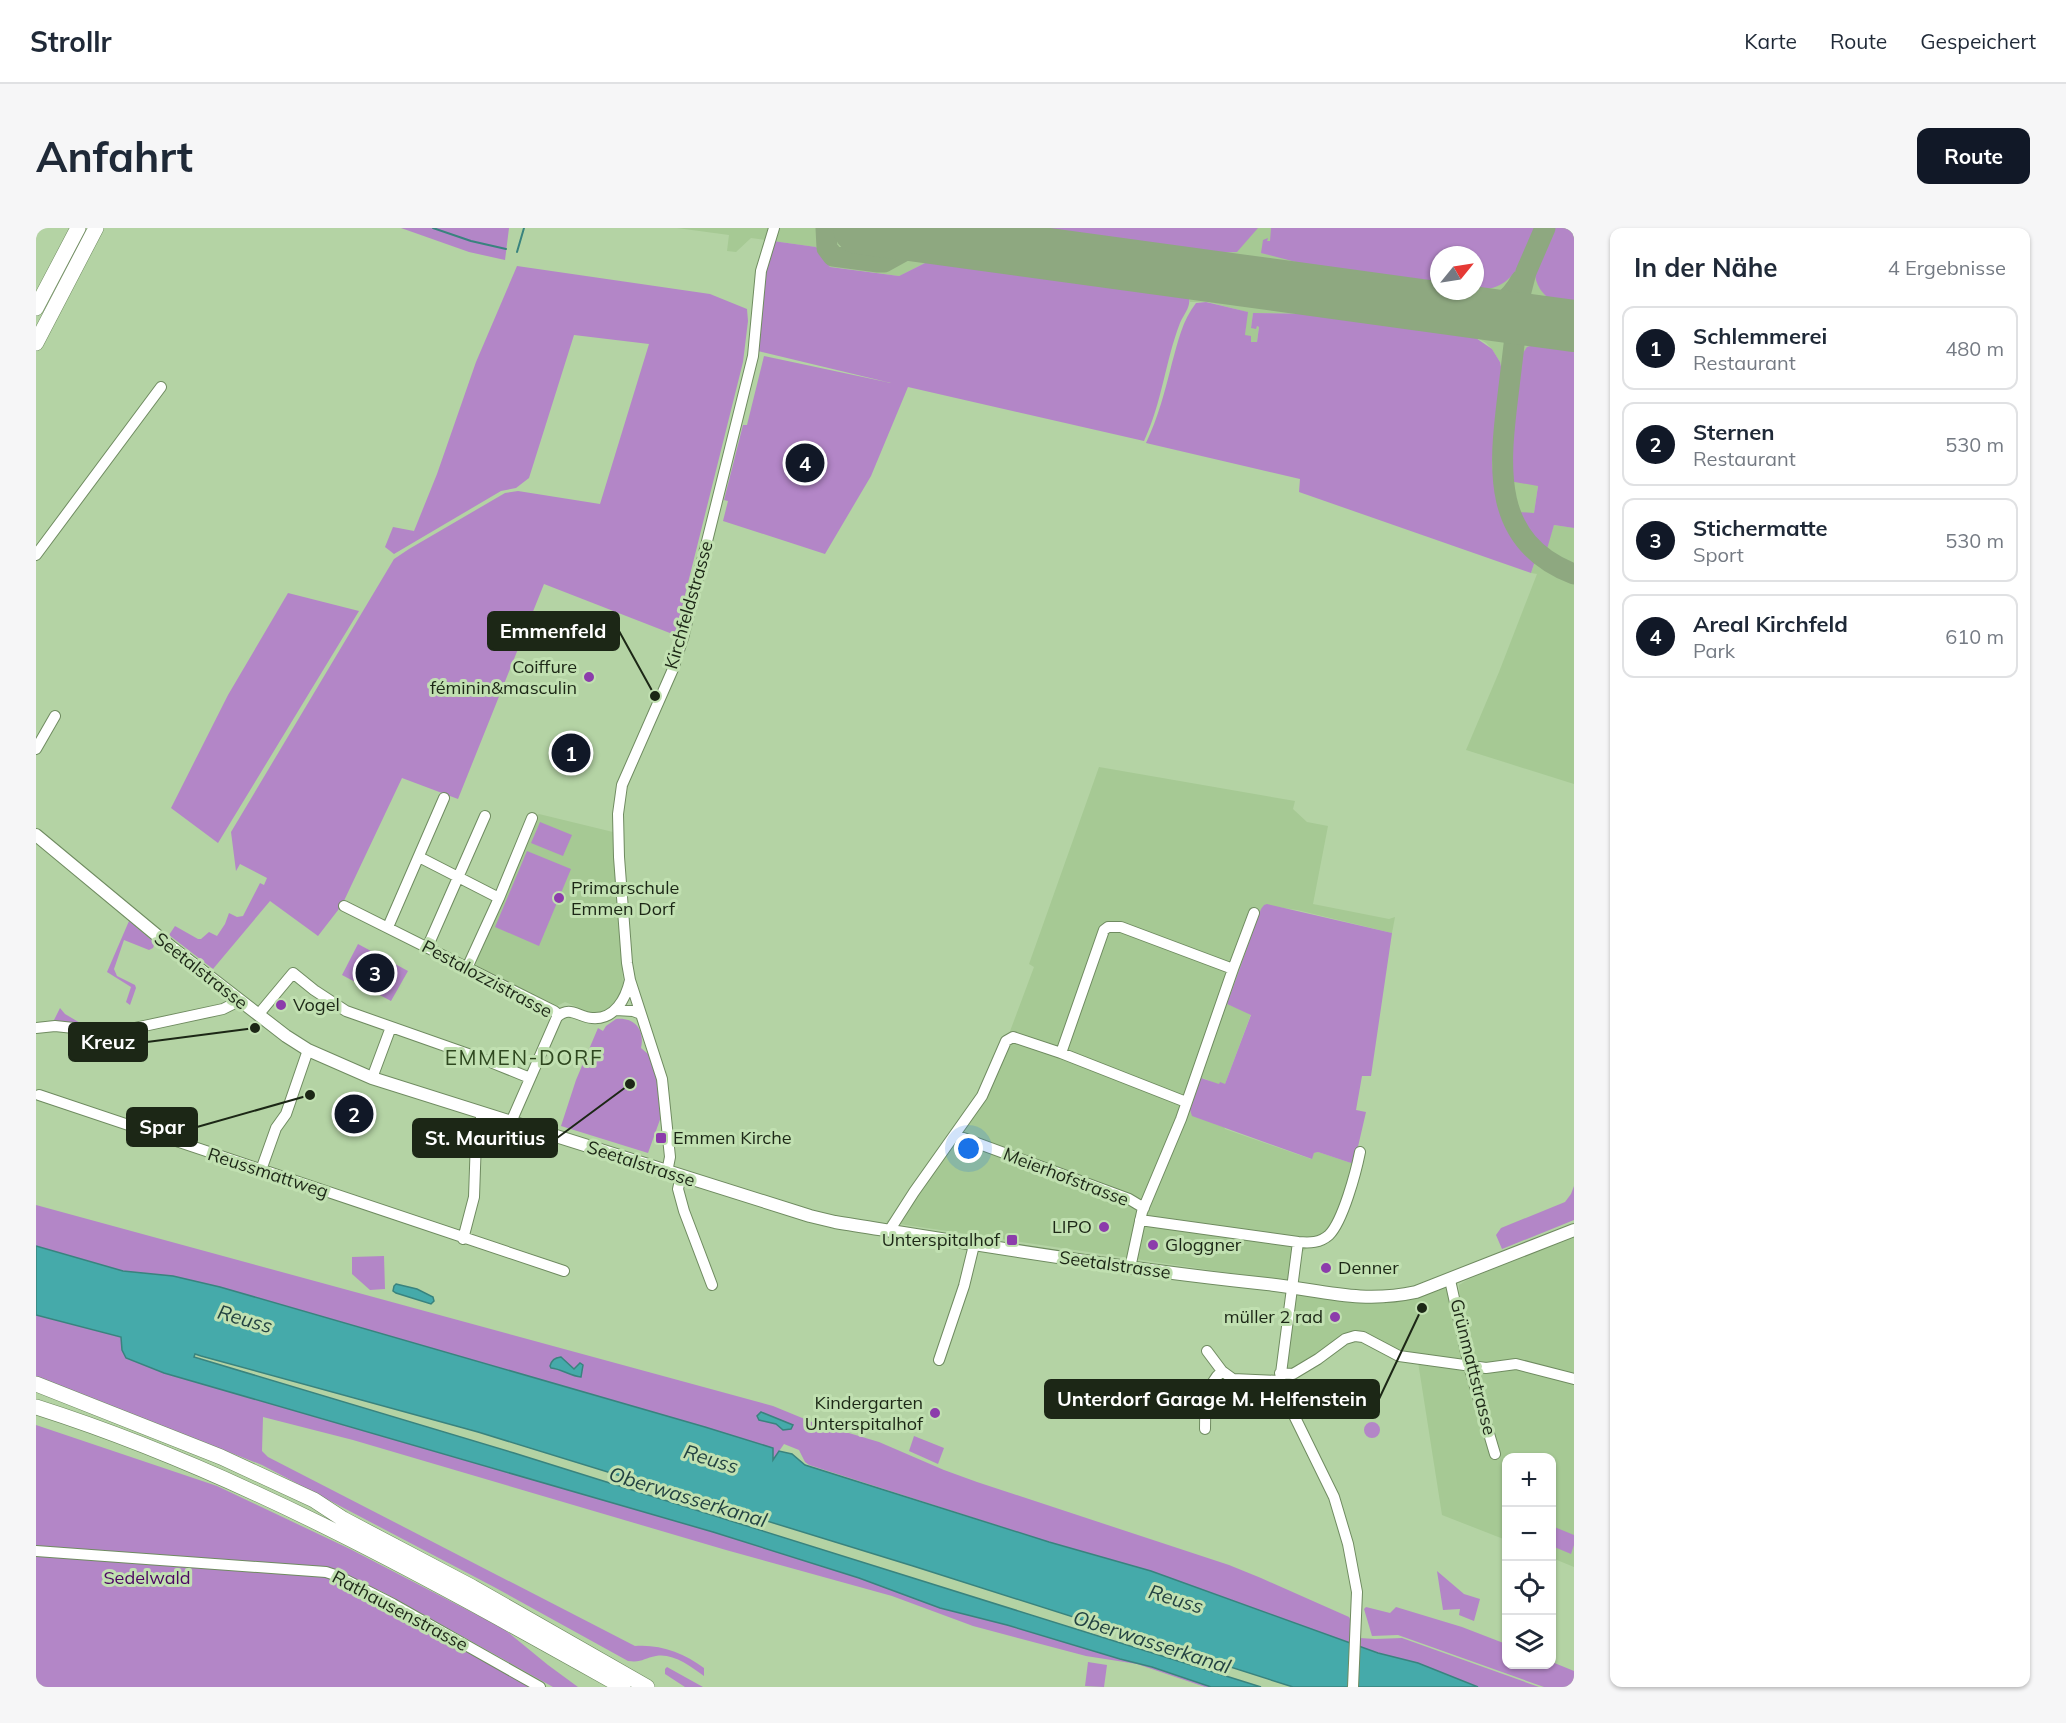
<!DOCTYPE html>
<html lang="de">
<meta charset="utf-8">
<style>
body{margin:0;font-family:Mulish,sans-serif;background:#f6f6f7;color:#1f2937}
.controls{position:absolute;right:18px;bottom:18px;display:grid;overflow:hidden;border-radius:12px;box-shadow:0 2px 4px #0004}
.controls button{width:54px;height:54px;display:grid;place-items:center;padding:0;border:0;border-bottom:2px solid #e0e1e3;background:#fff;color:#1f2937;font:30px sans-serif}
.compass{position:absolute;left:1394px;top:18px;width:54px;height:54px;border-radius:50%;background:#fff;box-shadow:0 2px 4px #0004;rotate:60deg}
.you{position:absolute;left:933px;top:921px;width:21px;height:21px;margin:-15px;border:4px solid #fff;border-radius:50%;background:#1a73e8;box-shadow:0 0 0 9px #1a73e833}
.badge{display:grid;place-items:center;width:39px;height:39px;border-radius:50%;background:#111827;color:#fff;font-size:20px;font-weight:700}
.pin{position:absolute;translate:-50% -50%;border:3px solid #fff;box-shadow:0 2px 6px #0006}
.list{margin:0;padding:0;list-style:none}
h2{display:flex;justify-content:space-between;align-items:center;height:78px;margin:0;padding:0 24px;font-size:26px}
h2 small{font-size:20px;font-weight:400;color:#747a83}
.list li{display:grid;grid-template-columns:39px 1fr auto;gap:18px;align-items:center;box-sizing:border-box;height:84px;margin:0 12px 12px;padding:0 12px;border:2px solid #e0e1e3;border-radius:12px}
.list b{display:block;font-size:22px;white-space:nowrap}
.list p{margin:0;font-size:20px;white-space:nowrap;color:#747a83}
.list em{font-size:20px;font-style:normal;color:#747a83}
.icon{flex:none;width:33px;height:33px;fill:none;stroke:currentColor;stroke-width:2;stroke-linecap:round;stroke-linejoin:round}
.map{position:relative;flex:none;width:1538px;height:1459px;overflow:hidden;border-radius:12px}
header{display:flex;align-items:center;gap:36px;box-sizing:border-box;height:84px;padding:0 30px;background:#fff;border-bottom:2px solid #e0e1e3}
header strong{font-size:28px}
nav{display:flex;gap:33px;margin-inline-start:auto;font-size:21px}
.intro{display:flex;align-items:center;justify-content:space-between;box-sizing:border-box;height:144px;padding:0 36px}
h1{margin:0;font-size:42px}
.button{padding:15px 27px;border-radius:12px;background:#111827;color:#fff;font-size:21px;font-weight:700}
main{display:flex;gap:36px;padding:0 36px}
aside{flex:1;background:#fff;border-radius:12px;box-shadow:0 2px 4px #0004}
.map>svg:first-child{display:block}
</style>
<header>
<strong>Strollr</strong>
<nav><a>Karte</a><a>Route</a><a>Gespeichert</a></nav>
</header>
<div class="intro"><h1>Anfahrt</h1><a class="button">Route</a></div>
<main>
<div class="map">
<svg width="1538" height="1459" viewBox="0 0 1538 1459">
<rect width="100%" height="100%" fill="#b4d3a4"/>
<path fill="#a6c994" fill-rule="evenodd" d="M 641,0 L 1538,0 L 1538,121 L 1497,117 L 1502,257 L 1498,285 L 1483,285 L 1485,293 L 1494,305 L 1510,320 L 1518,297 L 1538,300 L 1538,556 L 1430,522 L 1463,444 L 1501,346 L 1495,345 L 1500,330 L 1474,304 L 1460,270 L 1456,235 L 1467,148 L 1464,134 L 1456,121 L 1450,115 L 1434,106 L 1280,86 L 1217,85 L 1215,99 L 1223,98 L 1221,114 L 1214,114 L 1209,107 L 1211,84 L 1172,74 L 1154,74 L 1153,69 L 891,34 L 863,48 L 794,39 L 780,19 L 715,10 L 700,24 L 691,23 L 693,7 ZM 1403,27 L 1439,27 L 1439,63 L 1403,63 Z
M 1063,539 L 1259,573 L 1257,581 L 1271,594 L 1292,598 L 1277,676 L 1353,691 L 1359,689 L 1356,705 L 1261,682 L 1228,677 L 1191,776 L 1215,786 L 1189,856 L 1183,857 L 1167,850 L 1189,901 L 1275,931 L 1278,925 L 1282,924 L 1318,936 L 1304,992 L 1265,1025 L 1261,1055 L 850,994 L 859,986 L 935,880 L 953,843 L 964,812 L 973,806 L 998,739 L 993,736 Z
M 503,586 L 577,604 L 578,634 L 587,754 L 585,769 L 572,783 L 561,787 L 529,774 L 519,779 L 435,740 L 499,588 Z
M 1538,1007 L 1538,1339 L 1516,1330 L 1516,1230 L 1470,1230 L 1470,1312 L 1406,1287 L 1382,1134 L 1427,1142 L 1439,1150 L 1447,1144 L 1441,1134 L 1436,1132 L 1424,1075 L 1423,1057 L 1431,1052 Z
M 1414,1052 L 1431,1132 L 1363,1128 L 1319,1108 L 1282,1131 L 1244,1145 L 1256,1059 L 1318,1069 Z"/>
<path fill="#b386c7" d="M 365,0 L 473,0 L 469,32 L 433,24 Z
M 987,0 L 1222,0 L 1201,24 L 1171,25 Z
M 1235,0 L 1502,0 C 1490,27 1477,66 1439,61 L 1439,27 L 1403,27 L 1403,56 L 1287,41 L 1225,25 L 1227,12 L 1232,10 L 1231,13 L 1234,13 Z
M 1515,0 L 1538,0 L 1538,74 C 1531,73 1521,74 1515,71 C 1510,69 1507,65 1504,61 C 1491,40 1506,20 1515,0 Z
M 737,13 L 780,19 L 794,39 L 863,48 L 891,34 L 1153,69 C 1155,79 1148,86 1144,95 C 1129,134 1126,175 1108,213 L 872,159 L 835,248 L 789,326 L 687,293 L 692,273 L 688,272 L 707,197 L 711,197 L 728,128 L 855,155 L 722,123 L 726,59 Z
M 481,38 L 674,66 L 711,81 L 712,93 L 707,134 L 639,407 L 508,356 L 422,571 L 366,550 L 306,677 L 282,708 L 234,673 L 177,741 L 133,707 L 139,698 L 162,711 L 165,711 L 173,704 L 181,708 L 189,696 L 193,685 L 201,689 L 207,688 L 224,655 L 228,657 L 231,650 L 204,636 L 200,643 L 195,604 L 358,331 L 373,321 L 469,265 L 482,263 L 564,276 L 613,116 L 538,107 L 493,250 L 480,260 L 465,263 L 358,326 L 349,319 L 357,299 L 378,303 L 401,246 L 440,134 Z
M 1170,74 L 1212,84 L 1209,107 L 1215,108 L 1215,114 L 1221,114 L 1223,99 L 1221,98 L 1220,101 L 1215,100 L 1217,85 L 1280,86 L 1434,106 L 1456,121 L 1464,134 L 1467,148 L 1456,235 L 1460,270 L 1474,304 L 1500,330 L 1495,345 L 1263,264 L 1264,251 L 1110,215 C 1122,190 1129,163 1136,135 C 1142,114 1146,93 1160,75 Z
M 1497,117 L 1538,121 L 1538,300 L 1518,297 L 1511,321 C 1498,311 1487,300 1483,284 L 1498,285 L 1502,258 L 1473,253 L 1472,232 L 1483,131 L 1491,119 Z
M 252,365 L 323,383 L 182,615 L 135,580 L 192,467 Z
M 504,594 L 536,607 L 527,628 L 495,615 Z
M 491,623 L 535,641 L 503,718 L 459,699 Z
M 1231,676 L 1356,705 L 1335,848 L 1326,848 L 1320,882 L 1330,884 L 1318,936 L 1282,924 L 1278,925 L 1276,931 L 1156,888 L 1154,882 L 1165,850 L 1183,856 L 1184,854 L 1189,856 L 1215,787 L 1191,776 L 1225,681 L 1228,677 Z
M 93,693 L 119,715 L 117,720 L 113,722 L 88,712 L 78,741 L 81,748 L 99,757 L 100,760 L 94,777 L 90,774 L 95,759 L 71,744 Z
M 322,716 L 372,743 L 355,773 L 306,747 Z
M 24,780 L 29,786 L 51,799 L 17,794 Z
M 580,791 C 599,789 609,802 605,820 L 612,826 L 620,848 L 626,886 L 612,925 L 525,898 L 540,852 L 562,800 L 567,803 L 570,798 Z
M 1538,958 L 1538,992 L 1466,1021 L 1460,1007 L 1465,1000 L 1529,974 L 1535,966 Z
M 0,977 L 737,1178 L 776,1194 L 843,1214 L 908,1242 L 941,1254 L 1193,1337 L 1225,1350 L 1313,1389 L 1324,1410 L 1339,1411 L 1366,1410 L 1503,1459 L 1442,1459 L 1382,1435 L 1342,1425 L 1115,1343 L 1013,1314 L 773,1237 L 769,1234 L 763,1222 L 748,1216 L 737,1232 L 736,1224 L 669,1199 L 184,1059 L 137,1048 L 87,1043 L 0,1018 Z
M 348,1028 L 349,1061 L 334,1062 L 316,1046 L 316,1029 Z
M 0,1087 L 85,1109 L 86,1122 L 90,1130 L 128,1145 L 677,1304 L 823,1350 L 904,1380 L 971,1397 L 1084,1431 L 1116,1439 L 1175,1459 L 1169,1459 L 1101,1436 L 1050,1428 L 937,1398 L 856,1368 L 690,1322 L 317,1212 L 227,1189 L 226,1223 L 232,1229 L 599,1418 C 624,1416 648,1425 668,1440 L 668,1448 C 654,1438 637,1425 620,1428 C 608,1430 606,1435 592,1433 L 458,1359 L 226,1237 L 0,1148 Z
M1328 1202a8 8 0 1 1 16 0a8 8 0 1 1-16 0Z
M 0,1197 L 181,1258 L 314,1321 L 468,1401 L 512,1437 L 542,1459 L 517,1459 L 343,1362 L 338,1371 L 497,1459 L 0,1459 Z
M 878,1208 L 908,1220 L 902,1236 L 873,1223 Z
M 1516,1298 L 1538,1307 L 1538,1317 L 1535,1326 L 1516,1318 Z
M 1401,1343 L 1428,1366 L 1444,1371 L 1438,1393 L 1423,1387 L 1424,1381 L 1407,1382 Z
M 1330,1379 L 1354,1385 L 1360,1379 L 1426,1399 L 1470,1416 L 1470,1436 L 1516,1436 L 1516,1434 L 1538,1443 L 1538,1459 L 1508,1459 L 1362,1407 L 1336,1408 L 1328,1381 Z
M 1052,1434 L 1071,1437 L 1068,1459 L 1049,1458 Z
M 631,1439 L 667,1459 L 649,1459 L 629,1446 L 629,1441 Z"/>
<path fill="#45aaaa" stroke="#39837e" stroke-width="1.5" d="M 0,1018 L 87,1043 L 137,1048 L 184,1059 L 669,1199 L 737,1220 L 737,1232 L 743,1223 L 756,1226 L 769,1237 L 1013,1314 L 1115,1343 L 1342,1425 L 1382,1435 L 1442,1459 L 1257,1459 L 877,1338 L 442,1204 L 165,1128 L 159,1126 L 158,1129 L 478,1225 L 1225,1459 L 1175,1459 L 1116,1439 L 1084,1431 L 971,1397 L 904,1380 L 823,1350 L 677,1304 L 128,1145 L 90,1130 L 86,1122 L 85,1109 L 0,1087 Z
M 360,1056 L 381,1061 L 397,1069 L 398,1073 L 395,1076 L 360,1065 L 357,1063 L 358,1058 Z
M 525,1129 L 538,1141 L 544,1135 L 547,1137 L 545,1149 C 534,1148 526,1141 515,1140 L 514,1138 C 516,1132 518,1130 525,1129 Z
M 725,1184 L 757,1197 L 755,1201 L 747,1202 L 740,1196 L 723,1192 L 721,1188 Z"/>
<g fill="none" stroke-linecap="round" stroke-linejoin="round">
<path stroke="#39837e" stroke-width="2" d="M 397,0 L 435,13 L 470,21
M 481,24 L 488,0"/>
<path stroke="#8ea880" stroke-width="21" d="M 790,0 L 791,20 L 797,28 L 842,34 L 848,34 L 888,12 L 898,10
M 836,0 L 843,3
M 1509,0 L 1490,44 L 1484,67 C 1480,100 1476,133 1472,167 C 1463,240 1455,314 1538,346
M 1484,67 C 1485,83 1499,89 1512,95
M 1435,84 C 1457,84 1474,72 1485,52"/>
<path stroke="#8ea880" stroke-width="52" d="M 823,0 L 1538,98"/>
<defs>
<path id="minor" d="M 0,327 L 125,159
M 0,521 L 19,488
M 383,629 L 463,670
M 308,678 L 518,783 L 523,787
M 352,699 L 408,570
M 391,720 L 449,588
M 431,740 L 463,670 L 496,590
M 1197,741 L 1218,685
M 580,782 L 597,783 L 605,786
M 222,787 L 257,745 L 278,762 L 310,783 L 452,833 L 494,850
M 0,800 L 19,798 L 47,801 L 94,801 L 187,781 L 203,773
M 1025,825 L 1068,702 L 1072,699 L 1085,699 L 1197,741 L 1145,891 L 1106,984 L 1094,1040
M 336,850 L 355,799
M 3,867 L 528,1043
M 475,894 L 521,789 C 534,777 542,789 556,790 C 579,792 590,770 594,752
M 919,907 L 1093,971 L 1108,980
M 225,942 L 240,900 L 250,886 L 272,822
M 631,944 L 634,929 L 626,851 L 594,752 L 591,735 L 583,629 L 582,586 L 586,557 L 637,441 L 647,410 L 717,128 L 725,43 L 738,0
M 645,948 L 642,961 L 648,983 L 676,1057
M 1104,992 L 1262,1014
M 853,1003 L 878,964 L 946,868 L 970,813 L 977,809 L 1025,825 L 1150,874
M 427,1011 L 438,969 L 440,911 L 446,886
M 1414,1052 L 1433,1138 L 1459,1226
M 1171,1123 L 1186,1143 L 1197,1151 L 1244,1153
M 903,1132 L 928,1058 L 938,1017
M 1244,1145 L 1257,1146 L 1282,1131 L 1309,1111 L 1319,1108 L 1327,1109 L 1363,1128 L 1450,1140 L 1480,1136 L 1538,1151
M 1169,1201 C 1169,1179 1169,1158 1186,1143
M 0,1323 L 290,1344 L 302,1348 L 357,1376 L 504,1459
M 1317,1459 L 1321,1364 L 1312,1316 L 1298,1269 L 1248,1167 L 1244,1153 L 1262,1014 C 1274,1015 1284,1015 1293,1007 C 1307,993 1320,944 1324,924"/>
<path id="major" d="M 0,607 L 135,719 L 250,808 L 272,822 L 336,850 L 774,988 L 799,994 C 943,1017 1086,1041 1231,1056 C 1286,1062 1324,1076 1380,1064 L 1538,1002"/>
<path id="highway" d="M 0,80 L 42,0
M 0,115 L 60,0
M 0,1156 L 185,1229 L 278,1272 L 307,1291 L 436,1359 L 611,1459
M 0,1179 C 208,1245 397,1353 587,1459"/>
</defs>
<use href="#minor" stroke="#6f8b60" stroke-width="12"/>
<use href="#major" stroke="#6f8b60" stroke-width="14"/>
<use href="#highway" stroke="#6f8b60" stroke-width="16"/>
<use href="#minor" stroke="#fff" stroke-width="10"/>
<use href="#major" stroke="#fff" stroke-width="12"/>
<use href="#highway" stroke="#fff" stroke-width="15"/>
</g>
<g fill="#8c3cab" stroke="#c1e0b1" stroke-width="2">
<circle cx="553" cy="449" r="6"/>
<circle cx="523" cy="670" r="6"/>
<circle cx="245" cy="777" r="6"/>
<rect x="619" y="904" width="12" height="12" rx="3"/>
<circle cx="1068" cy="999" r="6"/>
<rect x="970" y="1006" width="12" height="12" rx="3"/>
<circle cx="1117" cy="1017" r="6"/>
<circle cx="1290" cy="1040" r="6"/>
<circle cx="1299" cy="1089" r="6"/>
<circle cx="899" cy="1185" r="6"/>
</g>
<g text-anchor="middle" stroke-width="6" stroke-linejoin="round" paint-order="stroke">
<g font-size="18" fill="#1c2716" stroke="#c1e0b1">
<text transform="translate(653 377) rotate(-74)" y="6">Kirchfeldstrasse</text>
<text transform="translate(165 743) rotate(38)" y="6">Seetalstrasse</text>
<text transform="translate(451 751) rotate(28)" y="6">Pestalozzistrasse</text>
<text transform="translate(605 936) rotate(18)" y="6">Seetalstrasse</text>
<text transform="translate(232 945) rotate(18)" y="6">Reussmattweg</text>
<text transform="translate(1030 949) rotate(21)" y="6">Meierhofstrasse</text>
<text transform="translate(1079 1037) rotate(8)" y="6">Seetalstrasse</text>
<text transform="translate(1437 1139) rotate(76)" y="6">Grünmattstrasse</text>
<text transform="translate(364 1383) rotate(28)" y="6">Rathausenstrasse</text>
</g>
<g font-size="18" fill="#1c2716" stroke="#c1e0b1" text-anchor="end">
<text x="541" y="445">Coiffure<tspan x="541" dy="21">féminin&amp;masculin</tspan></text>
<text x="535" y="666" text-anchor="start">Primarschule<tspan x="535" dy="21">Emmen Dorf</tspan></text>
<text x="257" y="783" text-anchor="start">Vogel</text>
<text x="637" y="916" text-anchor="start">Emmen Kirche</text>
<text x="1056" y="1005">LIPO</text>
<text x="964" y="1018">Unterspitalhof</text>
<text x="1129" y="1023" text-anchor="start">Gloggner</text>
<text x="1302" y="1046" text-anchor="start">Denner</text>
<text x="1287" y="1095">müller 2 rad</text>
<text x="887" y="1181">Kindergarten<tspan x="887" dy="21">Unterspitalhof</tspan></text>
</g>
<g font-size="18" fill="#4c0562" stroke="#c1e0b1">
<text x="111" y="1356">Sedelwald</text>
</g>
<g font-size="20" font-style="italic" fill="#234242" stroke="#c1e0b1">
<text transform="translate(209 1091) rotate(16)" y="7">Reuss</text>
<text transform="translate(675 1231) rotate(17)" y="7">Reuss</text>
<text transform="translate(652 1269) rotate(17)" y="7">Oberwasserkanal</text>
<text transform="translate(1140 1371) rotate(17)" y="7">Reuss</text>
<text transform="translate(1116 1414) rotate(18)" y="7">Oberwasserkanal</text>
</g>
<g font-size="21" letter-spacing="1.5" fill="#2e471f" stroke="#c1e0b1">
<text x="488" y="837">EMMEN-DORF</text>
</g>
</g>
<path fill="none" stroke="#1c2716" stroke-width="2" d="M619 468L583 403M219 800L111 814M274 867L161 899M594 856L521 910M1386 1080L1343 1171"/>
<g fill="#1c2716" stroke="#c1e0b1" stroke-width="2">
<circle cx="619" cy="468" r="6"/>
<circle cx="219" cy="800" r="6"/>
<circle cx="274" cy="867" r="6"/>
<circle cx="594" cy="856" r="6"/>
<circle cx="1386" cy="1080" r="6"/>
</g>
<g fill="#1c2716" stroke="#1c2716" stroke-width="2">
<rect x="452" y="384" width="131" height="38" rx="6"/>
<rect x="33" y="795" width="78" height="38" rx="6"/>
<rect x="91" y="880" width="70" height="38" rx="6"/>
<rect x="377" y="891" width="144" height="38" rx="6"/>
<rect x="1009" y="1152" width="334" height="38" rx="6"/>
</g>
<g font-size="20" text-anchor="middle" font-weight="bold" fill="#fff">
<text x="517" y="410">Emmenfeld</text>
<text x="72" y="821">Kreuz</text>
<text x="126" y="906">Spar</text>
<text x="449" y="917">St. Mauritius</text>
<text x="1176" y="1178">Unterdorf Garage M. Helfenstein</text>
</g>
</svg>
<div class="controls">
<button>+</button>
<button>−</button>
<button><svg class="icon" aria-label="locate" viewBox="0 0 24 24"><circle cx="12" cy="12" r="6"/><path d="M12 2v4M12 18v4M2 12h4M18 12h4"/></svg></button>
<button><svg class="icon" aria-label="layers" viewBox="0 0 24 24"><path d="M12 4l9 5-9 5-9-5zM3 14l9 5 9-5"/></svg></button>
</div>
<svg class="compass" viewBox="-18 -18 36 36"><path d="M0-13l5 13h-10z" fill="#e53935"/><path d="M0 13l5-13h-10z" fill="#747a83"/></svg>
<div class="you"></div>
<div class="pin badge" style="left:535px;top:525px">1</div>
<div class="pin badge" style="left:318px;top:886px">2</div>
<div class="pin badge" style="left:339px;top:745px">3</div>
<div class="pin badge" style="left:769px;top:235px">4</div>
</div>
<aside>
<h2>In der Nähe<small>4 Ergebnisse</small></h2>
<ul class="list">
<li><span class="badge">1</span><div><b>Schlemmerei</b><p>Restaurant</p></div><em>480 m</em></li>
<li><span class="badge">2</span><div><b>Sternen</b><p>Restaurant</p></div><em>530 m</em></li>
<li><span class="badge">3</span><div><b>Stichermatte</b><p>Sport</p></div><em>530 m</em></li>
<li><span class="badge">4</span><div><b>Areal Kirchfeld</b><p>Park</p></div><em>610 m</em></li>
</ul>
</aside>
</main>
